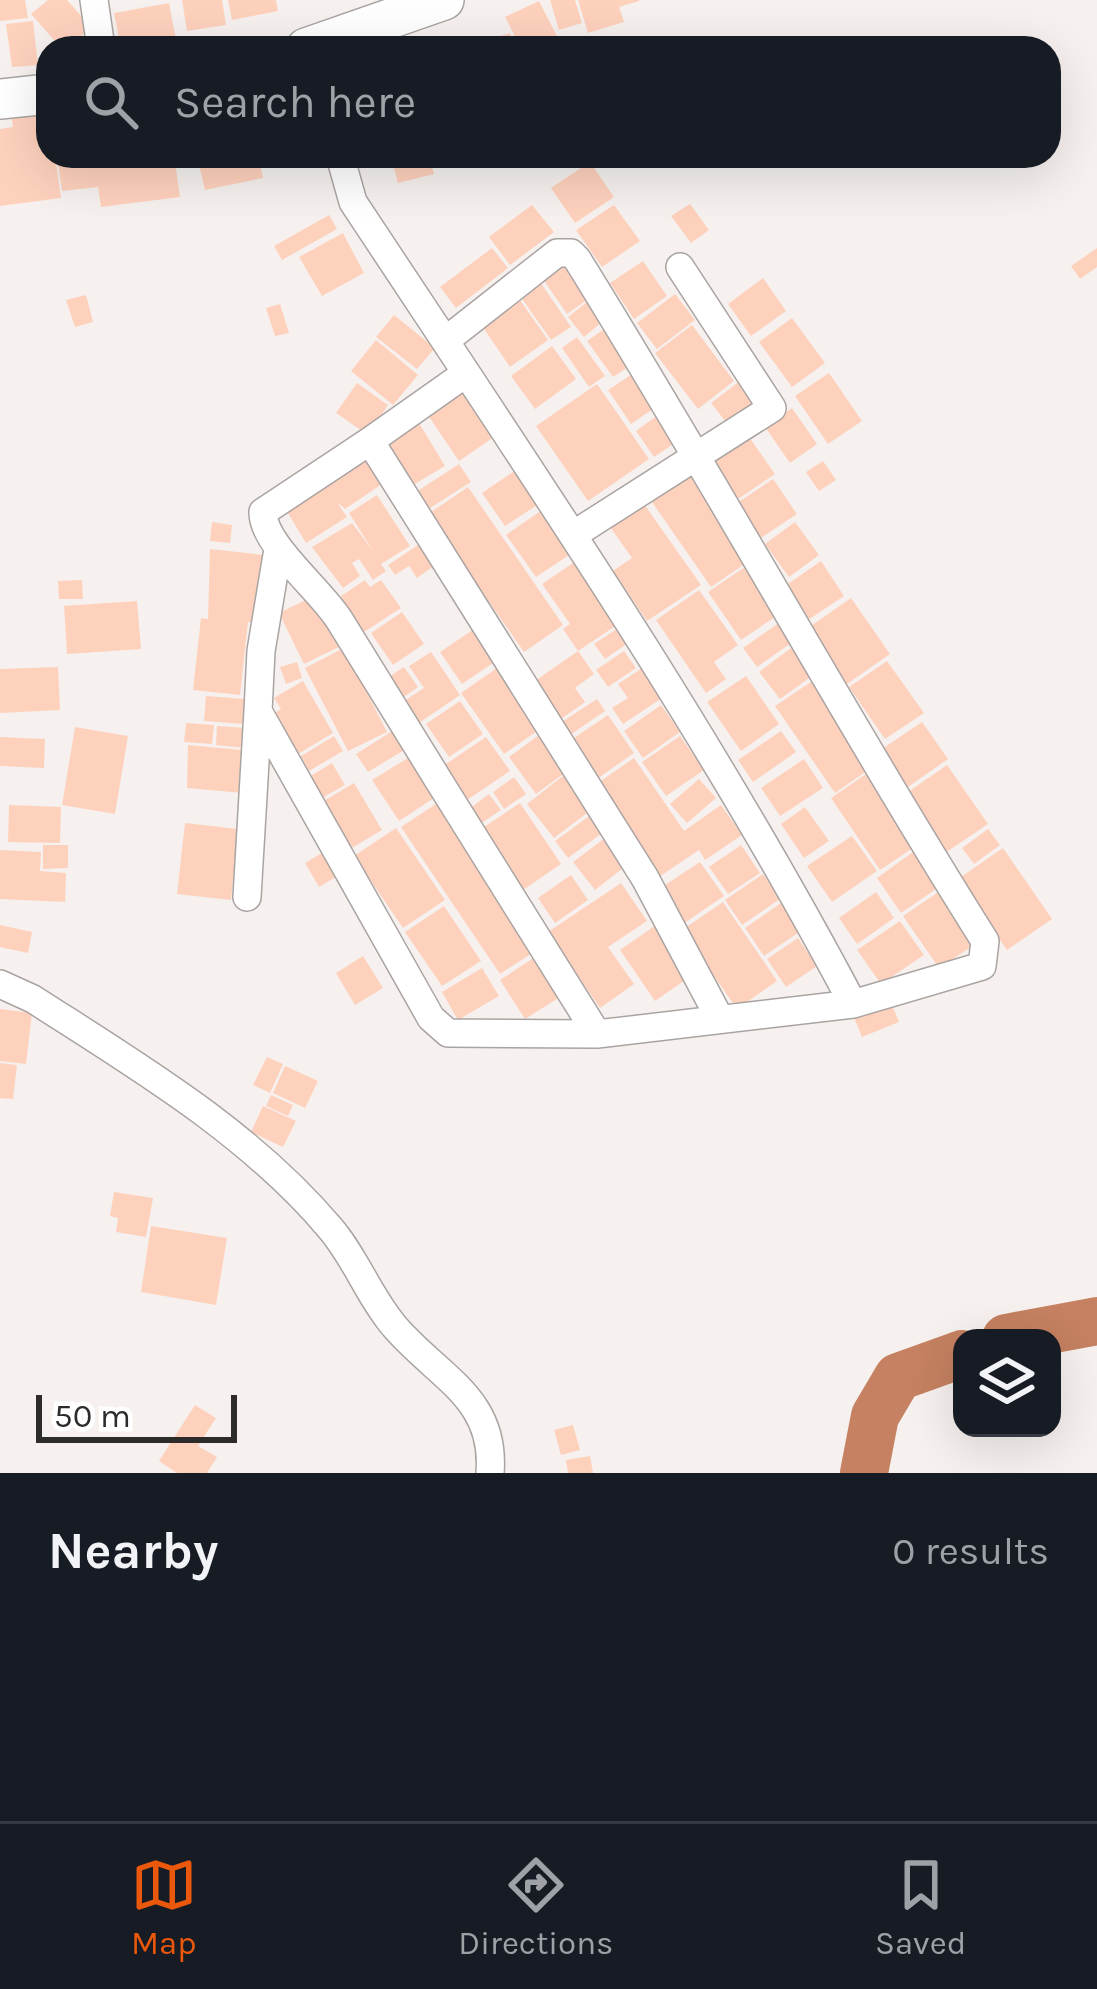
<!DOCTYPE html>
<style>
body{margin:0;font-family:Karla,sans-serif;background:#242831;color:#f1f3f6}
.controls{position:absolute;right:36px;bottom:36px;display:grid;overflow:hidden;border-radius:24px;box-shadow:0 12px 48px #0002}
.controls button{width:108px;height:108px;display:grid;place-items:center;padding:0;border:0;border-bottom:3px solid #363941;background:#171b24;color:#f1f3f6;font:60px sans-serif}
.scale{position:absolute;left:36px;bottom:30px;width:201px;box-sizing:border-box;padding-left:12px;border:6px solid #2d2c2b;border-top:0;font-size:33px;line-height:42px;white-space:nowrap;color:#2d2c2b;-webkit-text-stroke:9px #fff;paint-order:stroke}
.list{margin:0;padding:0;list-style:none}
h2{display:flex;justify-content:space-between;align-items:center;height:156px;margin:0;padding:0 48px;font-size:51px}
h2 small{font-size:39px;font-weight:400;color:#9ea1a6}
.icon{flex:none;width:66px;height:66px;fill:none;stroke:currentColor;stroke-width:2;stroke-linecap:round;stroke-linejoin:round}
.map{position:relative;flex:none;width:1097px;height:1473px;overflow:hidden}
.search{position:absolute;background:#171b24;box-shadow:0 12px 48px #0002;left:36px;right:36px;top:36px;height:132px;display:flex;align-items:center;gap:30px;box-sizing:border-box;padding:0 42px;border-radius:36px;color:#9ea1a6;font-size:45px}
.sheet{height:348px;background:#171b24}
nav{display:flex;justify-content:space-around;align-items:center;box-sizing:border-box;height:168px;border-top:3px solid #363941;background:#171b24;font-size:33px;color:#9ea1a6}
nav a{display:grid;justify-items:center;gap:6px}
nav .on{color:#ea580c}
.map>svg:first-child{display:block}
</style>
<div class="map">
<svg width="1097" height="1473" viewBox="0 0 1097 1473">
<rect width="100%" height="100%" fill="#f6f1ee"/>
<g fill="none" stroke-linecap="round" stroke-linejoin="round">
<path stroke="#c58161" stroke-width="48" d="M 1006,1338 L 1097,1321
M 864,1473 L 875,1416 L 898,1377 L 962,1354"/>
</g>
<path fill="#fed1bd" d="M 0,0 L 25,0 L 28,18 L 0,21 Z
M 48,0 L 67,0 L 91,27 L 68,48 L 61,48 L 31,14 Z
M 182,0 L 222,0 L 226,25 L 187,31 Z
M 228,0 L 276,0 L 278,11 L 232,20 Z
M 550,0 L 575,0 L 582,23 L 559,30 Z
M 578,0 L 639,0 L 639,1 L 619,7 L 624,22 L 588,33 Z
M 539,1 L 563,48 L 521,48 L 505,17 Z
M 169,3 L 177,45 L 121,48 L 114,13 Z
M 33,21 L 38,65 L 12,67 L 6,24 Z
M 510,33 L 515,48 L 463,48 L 463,47 Z
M 48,109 L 48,156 L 55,156 L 61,198 L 0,206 L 0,129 L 13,127 L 11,113 Z
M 57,156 L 174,156 L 180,197 L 101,207 L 98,187 L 62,191 Z
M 197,156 L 258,156 L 263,178 L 205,190 Z
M 381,156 L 429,156 L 434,174 L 398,183 L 393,164 L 384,167 Z
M 590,162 L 614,197 L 575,223 L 551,188 Z
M 690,204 L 709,230 L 691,243 L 671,216 Z
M 532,205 L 554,232 L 510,265 L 489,237 Z
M 614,205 L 640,241 L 602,267 L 576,230 Z
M 329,215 L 337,229 L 282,260 L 274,246 Z
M 343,233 L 364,273 L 322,296 L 299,257 Z
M 492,248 L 508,268 L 456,308 L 440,287 Z
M 1097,248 L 1097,267 L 1080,279 L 1071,266 Z
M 564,254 L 594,295 L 567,314 L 538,272 Z
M 643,261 L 667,296 L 634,319 L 610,283 Z
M 763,278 L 786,311 L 751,336 L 728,304 Z
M 538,279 L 571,327 L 551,340 L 518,293 Z
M 675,294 L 695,320 L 657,349 L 637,323 Z
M 86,295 L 93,322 L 75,327 L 66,300 Z
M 592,298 L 608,317 L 584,337 L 568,317 Z
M 520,300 L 548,340 L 510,367 L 482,326 Z
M 280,304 L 289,333 L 275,336 L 266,308 Z
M 394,315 L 435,348 L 417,369 L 376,337 Z
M 792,318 L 825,363 L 792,387 L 759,342 Z
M 610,325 L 636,362 L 613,377 L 587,341 Z
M 692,325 L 734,381 L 698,409 L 655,353 Z
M 577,337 L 605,376 L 589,387 L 562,348 Z
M 376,340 L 418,375 L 393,405 L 351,371 Z
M 552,346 L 576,379 L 535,409 L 511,376 Z
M 640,369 L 663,402 L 631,424 L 608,390 Z
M 829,373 L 862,421 L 828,444 L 795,396 Z
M 741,380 L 759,402 L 729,426 L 711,403 Z
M 357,383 L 388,405 L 368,435 L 336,413 Z
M 458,384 L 494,437 L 459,461 L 423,408 Z
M 597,384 L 649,459 L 588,501 L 536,426 Z
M 792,408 L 817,444 L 790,463 L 765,427 Z
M 662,412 L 681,439 L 654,457 L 636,431 Z
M 419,423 L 445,466 L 413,485 L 387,441 Z
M 747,434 L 775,474 L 738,499 L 710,459 Z
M 360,452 L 382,484 L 345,509 L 337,502 L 347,517 L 306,543 L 286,510 Z
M 823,461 L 836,480 L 819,491 L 806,472 Z
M 459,464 L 471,482 L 427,510 L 416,492 Z
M 686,464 L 752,559 L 711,587 L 645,492 Z
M 522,466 L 545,500 L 505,526 L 482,493 Z
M 773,479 L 797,514 L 761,538 L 737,503 Z
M 468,487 L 563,625 L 524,652 L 428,514 Z
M 377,495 L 410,546 L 381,564 L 386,571 L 373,580 L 359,559 L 352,563 L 360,576 L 343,588 L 312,547 L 352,523 L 373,551 L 349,513 Z
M 644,504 L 701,585 L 647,621 L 613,571 L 632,558 L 610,527 Z
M 545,508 L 575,551 L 536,577 L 506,535 Z
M 212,522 L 232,525 L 230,543 L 210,541 Z
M 795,522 L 819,555 L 789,577 L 765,544 Z
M 427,539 L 441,561 L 417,578 L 409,566 L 395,575 L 388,565 Z
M 210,549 L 264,555 L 255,622 L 248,622 L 240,695 L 193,690 L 201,618 L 208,619 Z
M 576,561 L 617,625 L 578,651 L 563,629 L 570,624 L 542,584 Z
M 821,561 L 844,596 L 808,620 L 785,586 Z
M 748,565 L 781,613 L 741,640 L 708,592 Z
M 82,580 L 83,599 L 59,599 L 58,581 Z
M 365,580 L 370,587 L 381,580 L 401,608 L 361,634 L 341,596 Z
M 699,590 L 738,645 L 714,662 L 726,679 L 706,693 L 656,620 Z
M 318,594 L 343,645 L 304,664 L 279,613 Z
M 851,598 L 890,654 L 847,684 L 808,628 Z
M 137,601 L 141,649 L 67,654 L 64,606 Z
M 402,612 L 424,644 L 393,665 L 371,633 Z
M 780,622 L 794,641 L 757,667 L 743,648 Z
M 618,628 L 628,643 L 605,659 L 594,644 Z
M 474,629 L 496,661 L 462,684 L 440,652 Z
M 344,648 L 387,732 L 348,751 L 305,668 Z
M 791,648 L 812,676 L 780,699 L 759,672 Z
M 578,651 L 594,674 L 575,688 L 585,702 L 558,721 L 532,683 Z
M 624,651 L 636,668 L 608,687 L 596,670 Z
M 431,652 L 460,695 L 419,723 L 404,701 L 424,688 L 409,666 Z
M 887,661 L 924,713 L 885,739 L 849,687 Z
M 297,662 L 302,678 L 286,684 L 280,667 Z
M 645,666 L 665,696 L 623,724 L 612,708 L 628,698 L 618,684 Z
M 58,667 L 60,710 L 0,713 L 0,669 Z
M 404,667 L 418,687 L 401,699 L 387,678 Z
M 497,668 L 540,729 L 504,754 L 461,693 Z
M 746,676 L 779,724 L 741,751 L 707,702 Z
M 303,681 L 333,733 L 293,757 L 270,716 L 281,709 L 274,698 Z
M 811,682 L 871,768 L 835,793 L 775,706 Z
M 206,696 L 245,699 L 243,724 L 204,721 Z
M 597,699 L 605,711 L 570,735 L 562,722 Z
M 460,701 L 483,734 L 449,757 L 426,724 Z
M 661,705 L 680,732 L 643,758 L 624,731 Z
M 608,715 L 634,753 L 594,781 L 568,742 Z
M 922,722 L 948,759 L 908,787 L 882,749 Z
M 186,723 L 214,725 L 212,744 L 184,742 Z
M 217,726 L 247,728 L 245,748 L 216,745 Z
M 75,727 L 128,736 L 115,814 L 62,805 Z
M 394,730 L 406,749 L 368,772 L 356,754 Z
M 781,731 L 796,752 L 753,782 L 738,760 Z
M 539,735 L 566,772 L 536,794 L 509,757 Z
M 334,736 L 343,751 L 309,771 L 301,756 Z
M 680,736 L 704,770 L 666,796 L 642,762 Z
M 0,737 L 45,739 L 44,768 L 0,766 Z
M 486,737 L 510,771 L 467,800 L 443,766 Z
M 188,745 L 242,750 L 243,793 L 187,788 Z
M 408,758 L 434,798 L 399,821 L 372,780 Z
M 634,758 L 684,831 L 721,805 L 742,835 L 705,860 L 699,850 L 659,877 L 595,785 Z
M 804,759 L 823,788 L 780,816 L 761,788 Z
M 332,763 L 345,785 L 317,801 L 304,780 Z
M 947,765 L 988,824 L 945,853 L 905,794 Z
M 866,774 L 916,846 L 880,870 L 831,798 Z
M 564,775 L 591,810 L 554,838 L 527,804 Z
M 514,777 L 526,794 L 504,809 L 493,792 Z
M 699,779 L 716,798 L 687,823 L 670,804 Z
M 354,783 L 382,830 L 350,849 L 322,802 Z
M 489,794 L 501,810 L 480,824 L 469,809 Z
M 442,800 L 540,948 L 500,974 L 401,827 Z
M 520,803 L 561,864 L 520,892 L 478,831 Z
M 9,805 L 61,807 L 60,843 L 8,842 Z
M 805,807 L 829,841 L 804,858 L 781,824 Z
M 592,814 L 605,831 L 568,858 L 555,841 Z
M 185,823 L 238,829 L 231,900 L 177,894 Z
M 396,828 L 445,900 L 403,928 L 354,856 Z
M 988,829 L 1000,845 L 974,864 L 962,848 Z
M 852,836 L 877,871 L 832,902 L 807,866 Z
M 605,838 L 627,865 L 595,890 L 573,862 Z
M 43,845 L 68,845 L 68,868 L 43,869 Z
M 741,845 L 760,873 L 728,894 L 709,867 Z
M 334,846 L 349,869 L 319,887 L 305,863 Z
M 1003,848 L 1052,919 L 1007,950 L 958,879 Z
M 917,849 L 942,885 L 901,913 L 877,878 Z
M 0,850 L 41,852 L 40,871 L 66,873 L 65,902 L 0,899 Z
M 700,862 L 724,896 L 683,924 L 659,889 Z
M 763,874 L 780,899 L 742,925 L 725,900 Z
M 571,875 L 588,900 L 555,923 L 538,898 Z
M 621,883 L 647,921 L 608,947 L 634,984 L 600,1008 L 548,932 Z
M 940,891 L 977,943 L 939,968 L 903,916 Z
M 876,892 L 894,918 L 857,944 L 839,918 Z
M 723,902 L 777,981 L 737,1009 L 682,930 Z
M 781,903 L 801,931 L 764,956 L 745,928 Z
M 444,906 L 481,961 L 442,986 L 405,932 Z
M 900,921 L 924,955 L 881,984 L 857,950 Z
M 0,925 L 32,932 L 28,953 L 0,947 Z
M 656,925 L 691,976 L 655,1001 L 620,950 Z
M 798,938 L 817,966 L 786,987 L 767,959 Z
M 363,956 L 383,988 L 355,1005 L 336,973 Z
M 535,957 L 560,997 L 525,1019 L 500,980 Z
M 482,968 L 499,996 L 458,1020 L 442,992 Z
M 888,995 L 899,1022 L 862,1037 L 851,1010 Z
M 0,1009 L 32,1013 L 26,1064 L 0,1061 Z
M 267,1057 L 283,1064 L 270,1093 L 253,1085 Z
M 0,1063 L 17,1065 L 13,1099 L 0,1098 Z
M 285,1066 L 318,1081 L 305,1108 L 273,1093 Z
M 271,1095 L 293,1105 L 288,1116 L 266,1106 Z
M 263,1106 L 296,1121 L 283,1147 L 251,1132 Z
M 114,1192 L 153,1198 L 146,1237 L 116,1232 L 118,1218 L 110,1216 Z
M 151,1226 L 227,1238 L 216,1305 L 141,1292 Z
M 195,1405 L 216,1418 L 198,1446 L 217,1457 L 207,1473 L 177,1473 L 159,1461 Z
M 573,1425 L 580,1450 L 561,1455 L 554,1430 Z
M 590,1456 L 593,1473 L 568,1473 L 566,1460 Z"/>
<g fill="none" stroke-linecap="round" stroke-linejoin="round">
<defs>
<path id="street" d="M 94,0 L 101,48
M 340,156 L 353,202 C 526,464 706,726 853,1004
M 465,374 L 370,441 L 645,878 L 720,1019
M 370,441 L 263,512 C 262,544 322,591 340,621 C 425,759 511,897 597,1034
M 573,535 L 772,408 L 680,267
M 278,549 L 261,651 L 258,711 L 431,1018 L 448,1033 L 597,1034 L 853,1004 L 982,966 L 985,941 C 844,717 717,484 577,259 L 571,253 L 557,253 L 445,341
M 247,897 L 258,711
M 0,984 L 33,999 C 137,1066 249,1132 330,1228 C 356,1258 369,1297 395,1327 C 439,1378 496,1398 490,1473"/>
<path id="secondary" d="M 306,48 L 444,0
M 0,99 L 48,94"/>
</defs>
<use href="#street" stroke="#a9a4a2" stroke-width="30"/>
<use href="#secondary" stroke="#a9a4a2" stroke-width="42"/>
<use href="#street" stroke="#fff" stroke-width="27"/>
<use href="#secondary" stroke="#fff" stroke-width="39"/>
</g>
</svg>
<div class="controls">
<button><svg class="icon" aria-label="layers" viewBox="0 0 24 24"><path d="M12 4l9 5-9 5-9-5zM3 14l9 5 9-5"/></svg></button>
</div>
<div class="scale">50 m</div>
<div class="search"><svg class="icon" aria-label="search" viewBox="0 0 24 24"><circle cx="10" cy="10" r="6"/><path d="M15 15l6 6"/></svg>Search here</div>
</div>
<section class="sheet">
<h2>Nearby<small>0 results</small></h2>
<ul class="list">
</ul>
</section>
<nav>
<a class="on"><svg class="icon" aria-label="map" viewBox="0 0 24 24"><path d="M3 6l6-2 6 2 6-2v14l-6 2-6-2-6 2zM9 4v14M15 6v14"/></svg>Map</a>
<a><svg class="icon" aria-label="directions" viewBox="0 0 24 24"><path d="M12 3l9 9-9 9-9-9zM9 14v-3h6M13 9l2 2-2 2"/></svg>Directions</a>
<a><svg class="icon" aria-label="saved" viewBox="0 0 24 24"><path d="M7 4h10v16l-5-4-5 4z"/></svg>Saved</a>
</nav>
